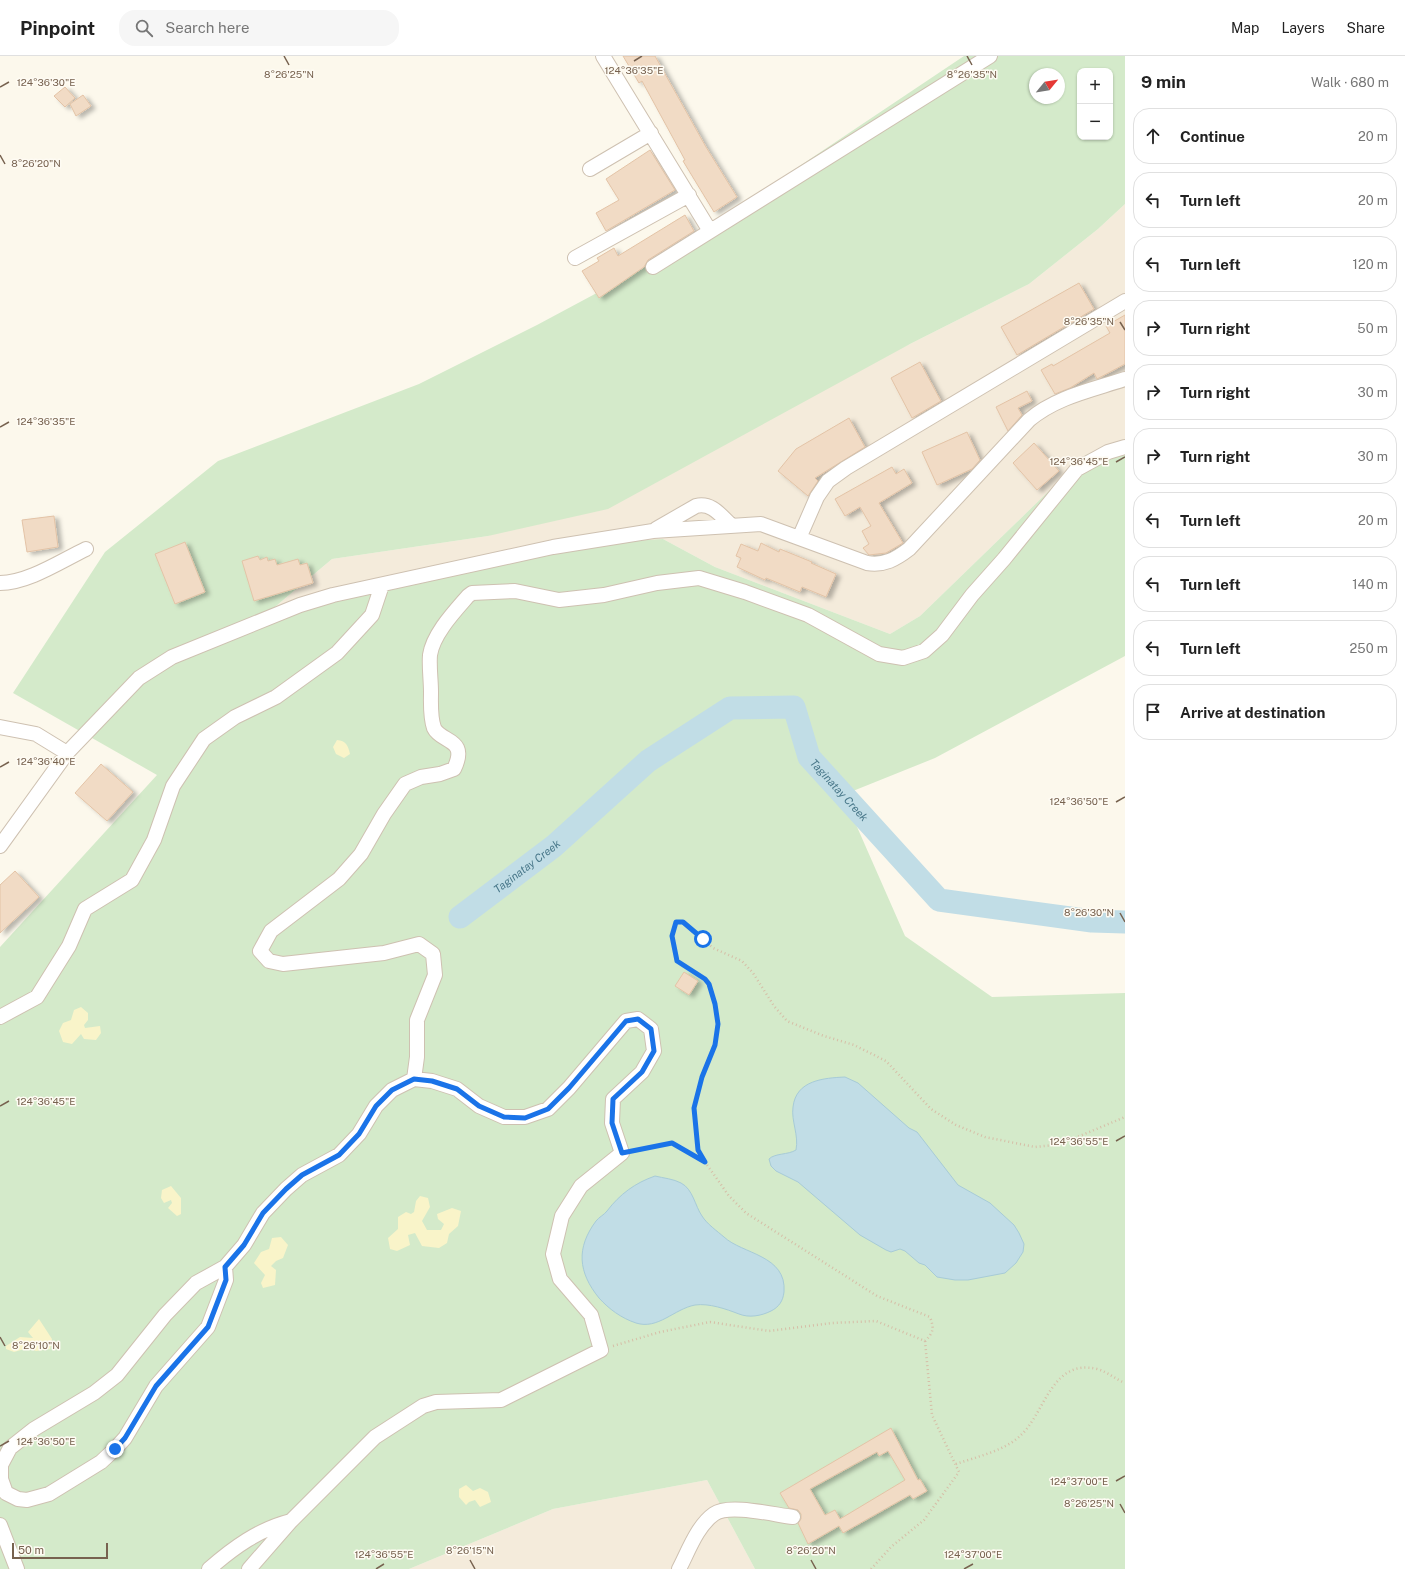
<!DOCTYPE html>
<meta charset="utf-8">
<style>
body{margin:0;font-family:"Public Sans",sans-serif;background:#f6f6f6;color:#222}
.controls{position:absolute;right:12px;top:12px;display:grid;overflow:hidden;border-radius:8px;box-shadow:0 1px 3px #0004}
.controls button{width:36px;height:36px;display:grid;place-items:center;padding:0;border:0;border-bottom:1px solid #e0e0e0;background:#fff;color:#222;font:20px sans-serif}
.compass{position:absolute;left:1029px;top:12px;width:36px;height:36px;border-radius:50%;background:#fff;box-shadow:0 1px 3px #0004;rotate:60deg}
.scale{position:absolute;left:12px;bottom:10px;width:96px;box-sizing:border-box;padding-left:4px;border:2px solid #77624f;border-top:0;font-size:11px;line-height:14px;white-space:nowrap;color:#77624f;-webkit-text-stroke:3px #fefbf3;paint-order:stroke}
.stop{position:absolute;width:12px;height:12px;margin:-9px;border:3px solid #1a73e8;border-radius:50%;background:#fff}
.stop.end{background:#1a73e8;border-color:#fff;box-shadow:0 1px 4px #0008}
.list{margin:0;padding:0;list-style:none}
h2{display:flex;justify-content:space-between;align-items:center;height:52px;margin:0;padding:0 16px;font-size:17px}
h2 small{font-size:13px;font-weight:400;color:#767676}
.list li{display:grid;grid-template-columns:26px 1fr auto;gap:12px;align-items:center;box-sizing:border-box;height:56px;margin:0 8px 8px;padding:0 8px;border:1px solid #e0e0e0;border-radius:16px}
.list b{display:block;font-size:15px;white-space:nowrap}
.list em{font-size:13px;font-style:normal;color:#767676}
.icon{flex:none;width:22px;height:22px;fill:none;stroke:currentColor;stroke-width:2;stroke-linecap:round;stroke-linejoin:round}
.map{position:relative;flex:none;width:1125px;height:1513px;overflow:hidden}
header{display:flex;align-items:center;gap:24px;box-sizing:border-box;height:56px;padding:0 20px;background:#fff;border-bottom:1px solid #e0e0e0}
header strong{font-size:19px}
nav{display:flex;gap:22px;margin-inline-start:auto;font-size:14px}
.search{width:280px;height:36px;background:#f6f6f6;display:flex;align-items:center;gap:10px;box-sizing:border-box;padding:0 14px;border-radius:16px;color:#767676;font-size:15px}
main{display:flex}
aside{flex:1;background:#fff}
.map>svg:first-child{display:block}
</style>
<header>
<strong>Pinpoint</strong>
<div class="search"><svg class="icon" aria-label="search" viewBox="0 0 24 24"><circle cx="10" cy="10" r="6"/><path d="M15 15l6 6"/></svg>Search here</div>
<nav><a>Map</a><a>Layers</a><a>Share</a></nav>
</header>
<main>
<div class="map">
<svg width="1125" height="1513" viewBox="0 0 1125 1513">
<defs>
<filter id="shadow"><feDropShadow dx="4.5" dy="2.5" stdDeviation="2" flood-color="#0004"/></filter>
</defs>
<rect width="100%" height="100%" fill="#fcf8ec"/>
<path fill="#f4ebdb" d="M 1125,148 L 1125,383 L 1086,399 L 920,560 L 890,578 L 715,511 L 663,483 L 256,567 L 332,503 L 488,480 L 910,288 L 1029,228 L 1098,173 Z
M 707,1424 L 755,1513 L 409,1513 L 553,1453 Z"/>
<path fill="#d4eaca" fill-rule="evenodd" d="M 964,0 L 1125,0 L 1125,148 L 1098,173 L 1029,228 L 910,288 L 608,453 L 488,480 L 332,503 L 257,566 L 403,526 L 617,486 L 663,483 L 715,511 L 890,578 L 920,560 L 1086,399 L 1125,383 L 1125,600 L 935,702 L 843,739 L 905,880 L 992,941 L 1125,937 L 1125,1513 L 755,1513 L 707,1424 L 553,1453 L 409,1513 L 0,1513 L 0,891 L 157,719 L 13,637 L 105,496 L 218,405 L 419,328 L 537,269 L 664,201 ZM 1080,15 L 1110,15 L 1110,81 L 1080,81 ZM 1035,18 L 1059,18 L 1059,42 L 1035,42 Z"/>
<path fill="#f9f4c9" d="M 337,684 C 346,685 348,689 350,698 L 344,702 L 336,698 L 333,691 Z
M 81,951 L 88,957 L 88,964 L 84,969 L 85,972 L 100,970 L 101,977 L 96,984 L 84,983 L 81,978 L 72,988 L 63,986 L 59,975 L 63,967 L 71,964 L 74,954 Z
M 171,1130 L 181,1142 L 181,1158 L 177,1160 L 168,1152 L 172,1147 L 171,1144 L 164,1147 L 161,1142 L 162,1134 Z
M 420,1140 L 428,1142 L 430,1151 L 422,1165 L 427,1174 L 441,1174 L 444,1168 L 438,1163 L 437,1158 L 452,1152 L 461,1155 L 458,1170 L 449,1178 L 447,1187 L 439,1192 L 422,1190 L 415,1177 L 408,1179 L 410,1189 L 397,1195 L 390,1193 L 388,1182 L 398,1173 L 398,1161 L 406,1156 L 411,1158 L 414,1156 L 416,1145 Z
M 281,1181 L 288,1189 L 283,1202 L 276,1205 L 271,1210 L 276,1214 L 275,1229 L 263,1232 L 261,1227 L 265,1219 L 254,1207 L 261,1196 L 269,1193 L 272,1182 Z
M 39,1263 L 52,1283 L 50,1293 L 36,1295 L 28,1292 L 14,1296 L 6,1293 L 6,1290 L 20,1281 L 33,1282 L 28,1276 Z
M 466,1429 L 473,1435 L 480,1432 L 488,1436 L 491,1446 L 480,1451 L 475,1444 L 469,1446 L 466,1449 L 459,1441 L 459,1433 Z"/>
<path fill="#c1dde6" stroke="#a7cbd7" d="M 845,1021 L 858,1027 L 909,1072 L 917,1076 L 958,1129 L 990,1147 L 1014,1169 L 1019,1177 L 1024,1188 L 1023,1196 L 1016,1207 L 1005,1217 L 968,1224 L 955,1224 L 937,1221 L 925,1209 L 919,1207 L 905,1195 L 900,1193 L 891,1196 L 886,1194 L 860,1179 L 798,1126 L 776,1115 L 771,1110 L 769,1103 C 775,1097 788,1099 796,1094 C 799,1079 791,1065 793,1051 C 796,1024 824,1022 845,1021 Z
M 655,1120 C 663,1122 674,1123 681,1127 C 693,1133 695,1150 702,1160 C 707,1168 717,1175 724,1181 C 742,1198 787,1199 784,1236 C 783,1245 779,1251 771,1255 C 761,1260 749,1262 739,1258 C 726,1253 709,1247 695,1249 C 674,1253 658,1274 636,1267 C 621,1262 609,1253 599,1242 C 578,1216 576,1192 596,1165 C 599,1161 604,1159 607,1155 C 620,1138 635,1127 655,1120 Z"/>
<g fill="none" stroke-linecap="round" stroke-linejoin="round">
<path stroke="#c1dde6" stroke-width="23" id="s1" d="M 460,861 L 554,790 L 648,705 L 730,652 L 794,651 L 809,701 L 939,844 L 1092,865 L 1125,866"/>
</g>
<path fill="#f1dbc5" stroke="#e3c3a6" fill-rule="evenodd" filter="url(#shadow)" d="M 623,0 L 655,0 L 706,91 L 737,141 L 714,156 L 683,105 L 685,104 L 642,25 L 639,27 Z
M 65,31 L 75,42 L 65,51 L 54,40 Z
M 83,39 L 91,50 L 76,60 L 70,48 Z
M 650,94 L 675,134 L 606,175 L 596,157 L 619,144 L 606,123 Z
M 685,159 L 694,175 L 648,204 L 644,211 L 599,242 L 582,215 L 599,205 L 597,202 L 614,192 L 618,200 Z
M 1079,227 L 1094,253 L 1017,299 L 1001,271 Z
M 1125,259 L 1125,308 L 1097,323 L 1094,317 L 1070,332 L 1055,338 L 1041,314 L 1052,308 L 1053,310 L 1110,277 L 1106,270 Z
M 920,306 L 941,345 L 912,362 L 891,322 Z
M 1027,335 L 1032,345 L 1018,352 L 1022,359 L 1008,375 L 996,351 Z
M 849,362 L 865,391 L 815,422 L 818,425 L 808,440 L 778,415 L 796,393 Z
M 967,376 L 980,404 L 972,413 L 937,429 L 922,396 Z
M 1034,387 L 1059,415 L 1037,434 L 1013,407 Z
M 892,411 L 896,418 L 904,413 L 912,427 L 879,447 L 903,487 L 886,497 L 869,499 L 863,492 L 869,488 L 862,475 L 871,470 L 860,451 L 845,460 L 835,443 Z
M 54,460 L 58,491 L 27,496 L 22,464 Z
M 185,486 L 205,536 L 175,548 L 155,498 Z
M 761,487 L 779,496 L 780,493 L 812,506 L 811,507 L 836,518 L 826,541 L 802,531 L 800,536 L 766,522 L 765,524 L 737,511 L 741,502 L 736,500 L 741,488 L 758,495 Z
M 258,500 L 260,504 L 267,501 L 268,505 L 275,503 L 277,509 L 298,503 L 300,509 L 307,507 L 313,527 L 254,545 L 242,505 Z
M 101,708 L 133,736 L 107,765 L 75,737 Z
M 15,815 L 39,841 L 0,877 L 0,829 Z
M 684,916 L 698,925 L 689,939 L 675,930 Z
M 891,1372 L 918,1424 L 920,1423 L 927,1435 L 913,1443 L 910,1439 L 843,1477 L 839,1470 L 808,1488 L 798,1467 L 801,1463 L 801,1458 L 798,1454 L 789,1452 L 780,1437 ZM 888,1395 L 905,1424 L 840,1463 L 835,1454 L 825,1459 L 810,1433 L 877,1396 L 879,1400 Z"/>
<g fill="none" stroke-linecap="round" stroke-linejoin="round">
<defs>
<path id="minor" d="M 603,0 L 710,175
M 590,113 L 651,77
M 575,202 L 689,139
M 653,211 L 990,0
M 656,473 L 696,450 C 712,446 721,460 732,470
M 800,480 L 817,441 L 828,425 L 846,412 L 1125,245
M 0,527 C 28,527 61,505 86,493
M 0,671 L 36,678 L 67,697
M 0,790 L 67,697 L 139,622 L 172,601 L 300,549 L 333,539 L 553,491 L 653,475 L 761,468 L 867,507 C 884,510 896,503 909,493 L 1029,364 C 1056,341 1092,334 1125,323
M 0,961 L 37,941 L 69,890 L 85,853 L 132,824 L 154,784 L 173,730 L 204,683 L 235,661 L 276,641 L 337,597 L 372,559 L 382,529
M 414,1023 L 417,1001 L 417,964 L 435,919 L 433,898 L 419,888 L 384,897 L 283,908 L 269,905 L 260,895 L 271,875 L 339,823 L 361,798 L 384,758 L 405,728 L 421,721 L 440,718 L 454,713 C 469,682 441,687 434,672 C 430,661 431,648 431,636 C 431,624 429,611 430,599 C 433,578 455,555 468,540 L 472,537 L 515,535 L 559,544 L 604,539 L 657,527 L 699,522 L 745,536 L 808,559 L 879,598 L 903,602 L 924,595 L 942,579 L 972,539 L 1004,503 L 1077,413 L 1108,396 L 1125,391
M 0,1469 L 17,1513
M 209,1513 C 233,1492 259,1473 291,1465 L 375,1381 L 423,1350 L 436,1346 L 501,1344 L 601,1294 L 591,1259 L 560,1223 L 553,1198 L 562,1160 L 581,1130 L 622,1097 L 612,1067 L 613,1043 L 642,1016 L 654,995 L 651,973 L 638,963 L 626,965 L 569,1032 L 548,1053 L 525,1061 L 504,1061 L 479,1050 L 457,1033 L 432,1025 L 414,1023 L 392,1034 L 376,1050 L 359,1078 L 339,1099 L 302,1119 L 286,1133 L 263,1157 L 244,1189 L 225,1211 L 196,1227 L 165,1259 L 117,1319 L 94,1337 L 34,1373 L 10,1392 L 1,1409 L 1,1423 L 6,1437 L 18,1443 L 27,1444 L 49,1438 L 101,1406 L 115,1393 L 125,1382 L 156,1330 L 208,1271 L 226,1224 L 225,1211
M 249,1513 L 291,1465
M 679,1513 C 688,1496 697,1470 714,1458 C 729,1447 775,1459 793,1461"/>
</defs>
<use href="#minor" stroke="#cec1b1" stroke-width="16"/>
<path stroke="#d6bea7" stroke-width="2.5" stroke-dasharray="1 3" stroke-linecap="butt" d="M 705,1106 L 698,1094 L 694,1052 L 702,1021 L 715,989 L 718,968 L 715,948 L 709,928 L 705,923 L 677,905 L 672,880 L 676,866 L 683,866 L 713,892 L 742,905 L 753,917 L 774,950 L 787,965 L 824,980 L 854,989 L 886,1005 L 931,1053 L 956,1069 L 985,1081 L 1035,1091 L 1054,1089 L 1075,1082 L 1125,1061
M 613,1290 L 660,1276 L 710,1266 L 769,1275 L 832,1267 L 876,1265 L 925,1285 C 934,1276 934,1272 930,1261 L 877,1240 L 746,1157 L 729,1140 L 705,1106 L 672,1087 L 634,1094
M 956,1408 C 976,1401 1004,1395 1020,1380 C 1045,1358 1051,1302 1097,1313 C 1108,1316 1115,1323 1125,1327
M 871,1513 L 891,1491 L 924,1464 L 959,1416 L 932,1359 L 925,1285"/>
<use href="#minor" stroke="#fff" stroke-width="14"/>
</g>
<g fill="none" stroke-linecap="round" stroke-linejoin="round">
<path stroke="#1a73e8" stroke-width="5" d="M 115,1393 L 125,1382 L 156,1330 L 208,1271 L 226,1224 L 225,1211 L 244,1189 L 263,1157 L 286,1133 L 302,1119 L 339,1099 L 359,1078 L 376,1050 L 392,1034 L 414,1023 L 432,1025 L 457,1033 L 479,1050 L 504,1061 L 525,1062 L 548,1053 L 569,1032 L 626,965 L 638,963 L 651,973 L 654,995 L 642,1016 L 613,1043 L 612,1067 L 622,1097 L 672,1087 L 705,1106 L 698,1094 L 694,1052 L 702,1021 L 715,989 L 718,968 L 715,948 L 709,928 L 705,923 L 677,905 L 672,880 L 676,866 L 683,866 L 703,883"/>
</g>
<path fill="none" stroke="#77624f" stroke-width="1.5" d="M 284,0 L 289,9M 967,0 L 972,9M 634,5 L 642,0M 0,31 L 9,26M 0,99 L 5,108M 1120,266 L 1125,274M 0,371 L 9,366M 1116,406 L 1125,401M 0,711 L 9,706M 1116,746 L 1125,741M 1120,857 L 1125,866M 0,1050 L 9,1045M 1116,1085 L 1125,1080M 0,1281 L 5,1290M 0,1390 L 9,1385M 1116,1425 L 1125,1420M 1120,1448 L 1125,1457M 470,1504 L 475,1513M 811,1504 L 816,1513M 376,1513 L 384,1508M 964,1513 L 973,1508"/>
<g text-anchor="middle" stroke-width="3" stroke-linejoin="round" paint-order="stroke">
<g font-size="11" font-style="italic" fill="#49788a" stroke="#fefbf3">
<text dy="4" stroke="none"><textPath href="#s1" startOffset="503">Taginatay Creek</textPath></text>
<text dy="4" stroke="none"><textPath href="#s1" startOffset="84">Taginatay Creek</textPath></text>
</g>
</g>
<g font-size="10" text-anchor="middle" fill="#77624f" stroke="#fefbf3" stroke-width="3" stroke-linejoin="round" paint-order="stroke">
<text x="634" y="18">124°36'35"E</text>
<text x="289" y="22">8°26'25"N</text>
<text x="972" y="22">8°26'35"N</text>
<text x="46" y="30">124°36'30"E</text>
<text x="36" y="111">8°26'20"N</text>
<text x="1089" y="269">8°26'35"N</text>
<text x="46" y="369">124°36'35"E</text>
<text x="1079" y="409">124°36'45"E</text>
<text x="46" y="709">124°36'40"E</text>
<text x="1079" y="749">124°36'50"E</text>
<text x="1089" y="860">8°26'30"N</text>
<text x="46" y="1049">124°36'45"E</text>
<text x="1079" y="1089">124°36'55"E</text>
<text x="36" y="1293">8°26'10"N</text>
<text x="46" y="1389">124°36'50"E</text>
<text x="1079" y="1429">124°37'00"E</text>
<text x="1089" y="1451">8°26'25"N</text>
<text x="470" y="1498">8°26'15"N</text>
<text x="811" y="1498">8°26'20"N</text>
<text x="384" y="1502">124°36'55"E</text>
<text x="973" y="1502">124°37'00"E</text>
</g>
</svg>
<div class="controls">
<button>+</button>
<button>−</button>
</div>
<svg class="compass" viewBox="-18 -18 36 36"><path d="M0-13l5 13h-10z" fill="#e53935"/><path d="M0 13l5-13h-10z" fill="#767676"/></svg>
<div class="scale">50 m</div>
<div class="stop" style="left:703px;top:883px"></div>
<div class="stop end" style="left:115px;top:1393px"></div>
</div>
<aside>
<h2>9 min<small>Walk · 680 m</small></h2>
<ul class="list">
<li><svg class="icon" aria-label="ahead" viewBox="0 0 24 24"><path d="M12 20V5M6 11l6-6 6 6"/></svg><div><b>Continue</b></div><em>20 m</em></li>
<li><svg class="icon" aria-label="left" viewBox="0 0 24 24"><path d="M17 20v-9H6M10 6l-5 5 5 5"/></svg><div><b>Turn left</b></div><em>20 m</em></li>
<li><svg class="icon" aria-label="left" viewBox="0 0 24 24"><path d="M17 20v-9H6M10 6l-5 5 5 5"/></svg><div><b>Turn left</b></div><em>120 m</em></li>
<li><svg class="icon" aria-label="right" viewBox="0 0 24 24"><path d="M7 20v-9h11M14 6l5 5-5 5"/></svg><div><b>Turn right</b></div><em>50 m</em></li>
<li><svg class="icon" aria-label="right" viewBox="0 0 24 24"><path d="M7 20v-9h11M14 6l5 5-5 5"/></svg><div><b>Turn right</b></div><em>30 m</em></li>
<li><svg class="icon" aria-label="right" viewBox="0 0 24 24"><path d="M7 20v-9h11M14 6l5 5-5 5"/></svg><div><b>Turn right</b></div><em>30 m</em></li>
<li><svg class="icon" aria-label="left" viewBox="0 0 24 24"><path d="M17 20v-9H6M10 6l-5 5 5 5"/></svg><div><b>Turn left</b></div><em>20 m</em></li>
<li><svg class="icon" aria-label="left" viewBox="0 0 24 24"><path d="M17 20v-9H6M10 6l-5 5 5 5"/></svg><div><b>Turn left</b></div><em>140 m</em></li>
<li><svg class="icon" aria-label="left" viewBox="0 0 24 24"><path d="M17 20v-9H6M10 6l-5 5 5 5"/></svg><div><b>Turn left</b></div><em>250 m</em></li>
<li><svg class="icon" aria-label="arrive" viewBox="0 0 24 24"><path d="M6 21V4h12l-3 4 3 4H6"/></svg><div><b>Arrive at destination</b></div></li>
</ul>
</aside>
</main>
